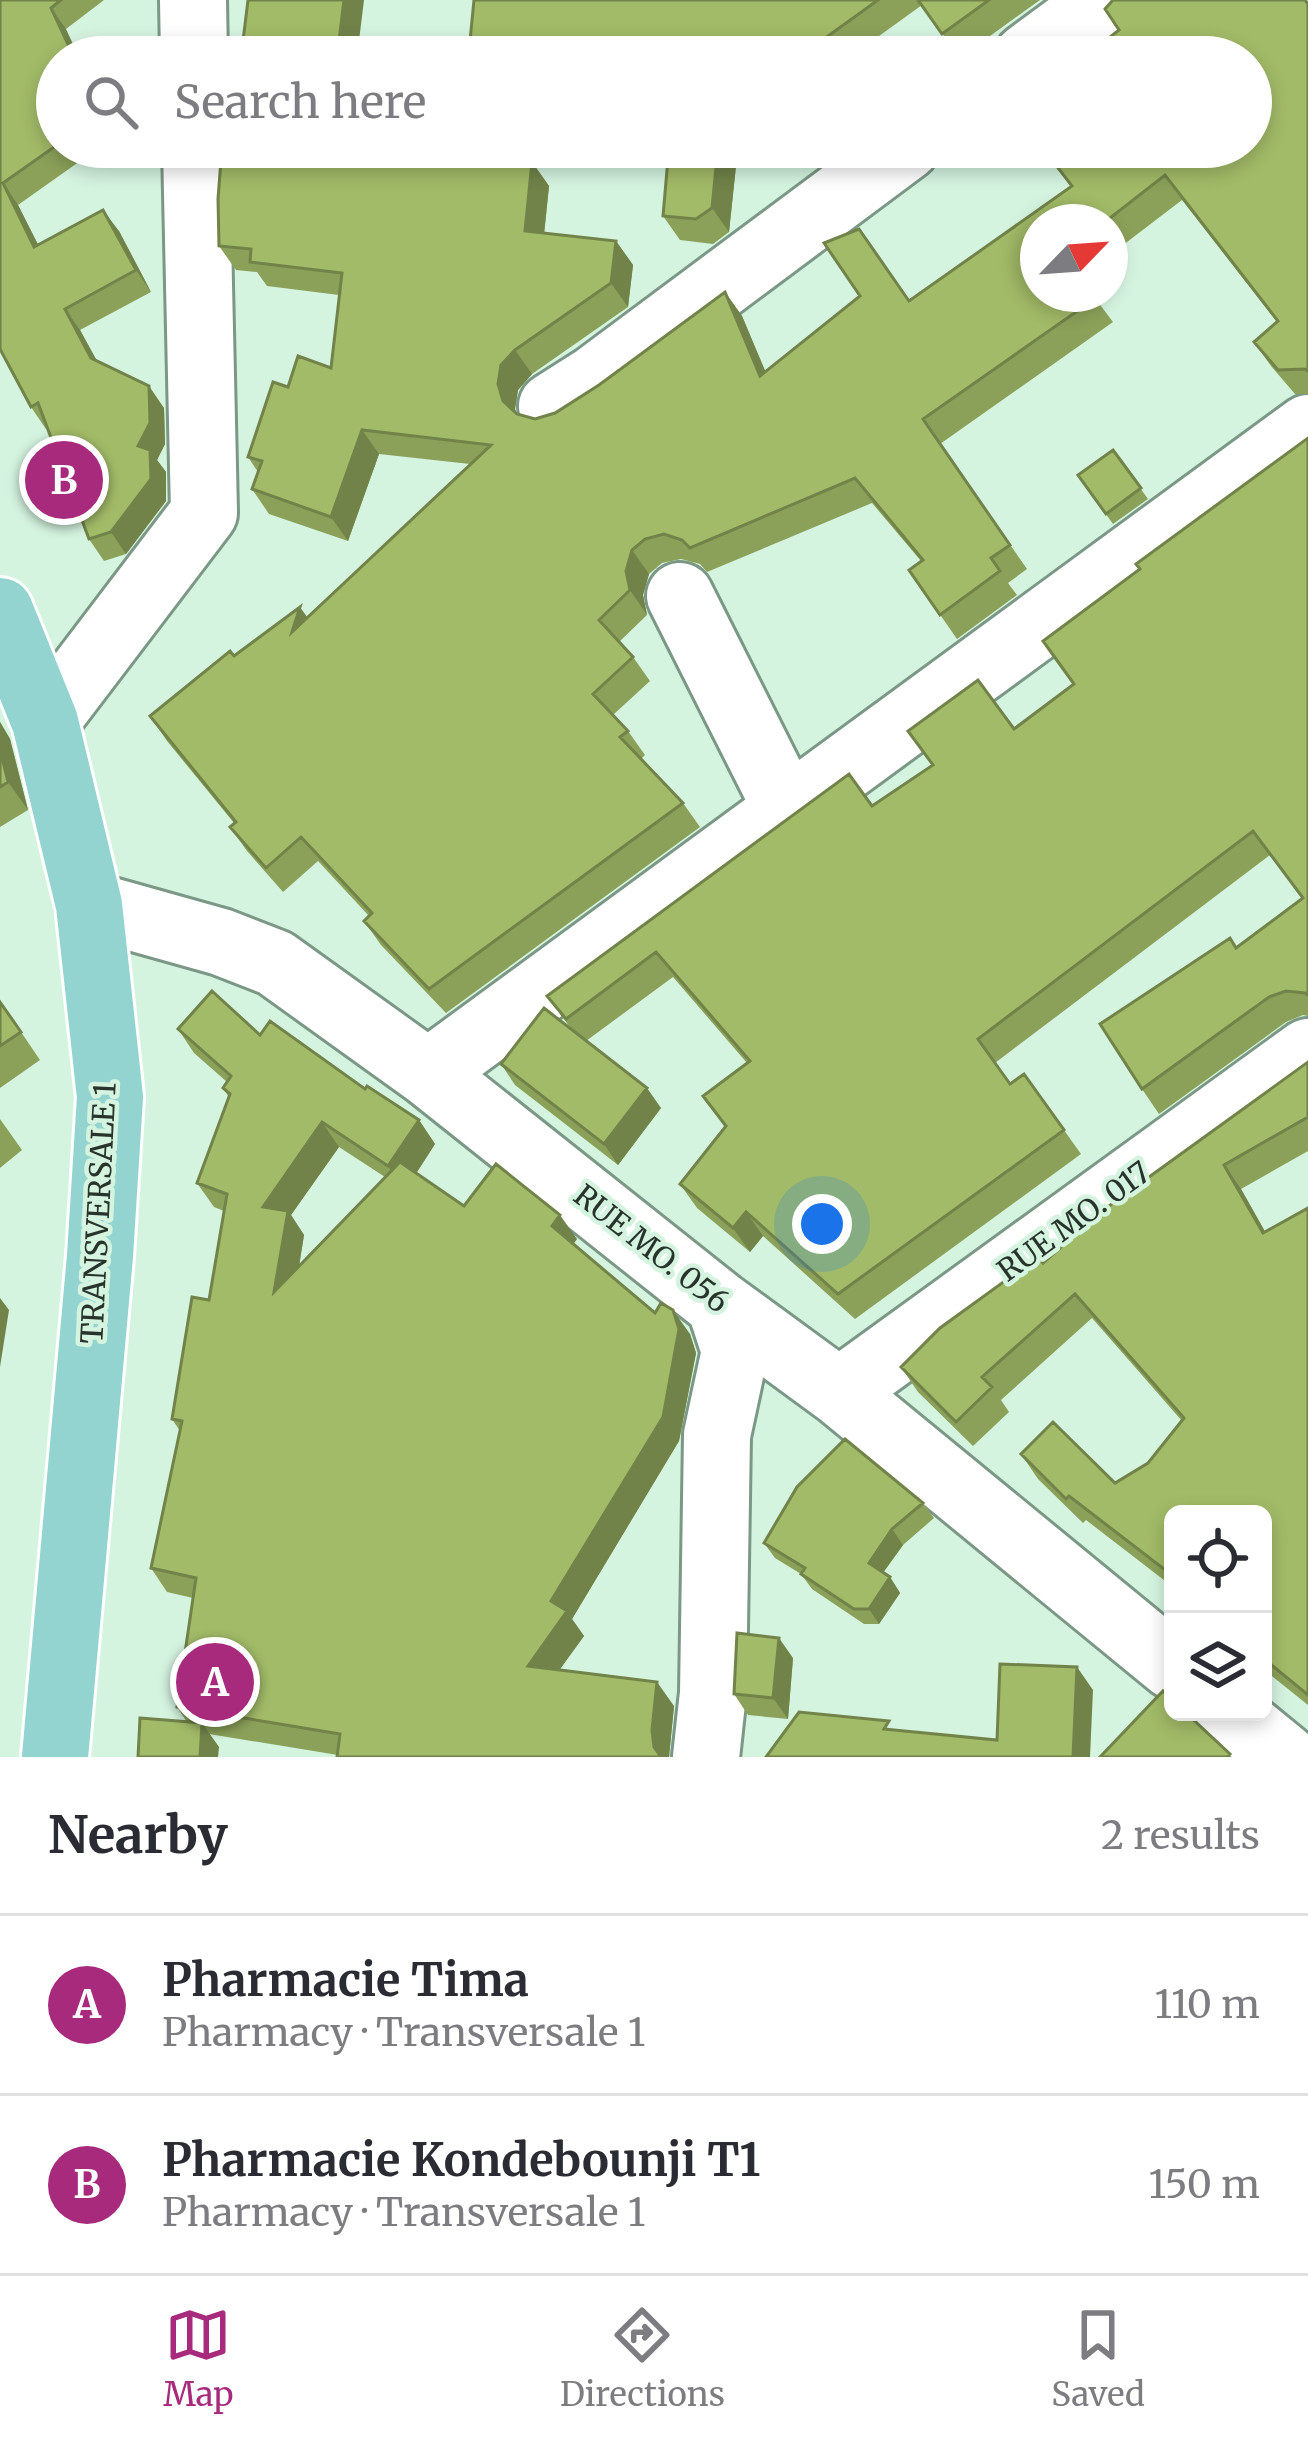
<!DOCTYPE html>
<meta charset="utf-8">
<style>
body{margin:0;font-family:Merriweather,serif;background:#f7f7f7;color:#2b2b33}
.controls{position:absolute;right:36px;bottom:36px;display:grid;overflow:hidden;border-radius:18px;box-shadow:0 6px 18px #0003}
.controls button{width:108px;height:108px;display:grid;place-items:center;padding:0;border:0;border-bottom:3px solid #e1e1e2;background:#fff;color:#2b2b33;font:60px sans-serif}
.compass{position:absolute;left:1020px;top:204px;width:108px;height:108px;border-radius:50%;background:#fff;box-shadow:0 6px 18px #0003;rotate:65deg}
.you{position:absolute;left:822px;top:1224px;width:42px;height:42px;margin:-30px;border:9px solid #fff;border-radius:50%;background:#1a73e8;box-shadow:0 0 0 18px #1a73e833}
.badge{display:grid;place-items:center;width:78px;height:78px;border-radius:50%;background:#a72a7c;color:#fff;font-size:39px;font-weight:700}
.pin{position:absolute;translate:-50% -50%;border:6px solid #fff;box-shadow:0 3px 12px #0006}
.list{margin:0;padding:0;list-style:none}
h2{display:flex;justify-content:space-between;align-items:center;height:156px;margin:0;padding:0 48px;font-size:51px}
h2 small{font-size:39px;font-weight:400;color:#7c7c81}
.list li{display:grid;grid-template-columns:78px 1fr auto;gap:36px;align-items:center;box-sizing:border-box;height:180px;padding:0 48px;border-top:3px solid #e1e1e2}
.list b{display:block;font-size:45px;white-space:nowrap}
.list p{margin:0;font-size:39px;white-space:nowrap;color:#7c7c81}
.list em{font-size:39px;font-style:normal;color:#7c7c81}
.icon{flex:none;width:66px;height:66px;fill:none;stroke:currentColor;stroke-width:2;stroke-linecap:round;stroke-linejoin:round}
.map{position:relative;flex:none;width:1308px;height:1757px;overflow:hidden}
.search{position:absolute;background:#fff;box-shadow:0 6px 18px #0003;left:36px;right:36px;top:36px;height:132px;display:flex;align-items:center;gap:30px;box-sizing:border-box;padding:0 42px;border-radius:66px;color:#7c7c81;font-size:45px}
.sheet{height:516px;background:#fff}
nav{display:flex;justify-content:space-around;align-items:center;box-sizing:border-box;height:168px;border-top:3px solid #e1e1e2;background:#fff;font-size:33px;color:#7c7c81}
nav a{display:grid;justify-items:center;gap:6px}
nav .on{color:#a72a7c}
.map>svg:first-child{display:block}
</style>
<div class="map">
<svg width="1308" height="1757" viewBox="0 0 1308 1757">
<rect width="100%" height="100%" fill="#d5f4e0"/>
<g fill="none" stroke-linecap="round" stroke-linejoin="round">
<defs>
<path id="minor" d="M 193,0 L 194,57
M 1027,57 L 1104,0
M 552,406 L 596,378 L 906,147
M 680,596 L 787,809
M 45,722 L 204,513 L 196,147
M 89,905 L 221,942 L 275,963 L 428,1073 L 720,1305 L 839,1392 L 1173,1666
M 428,1073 L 1308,428
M 839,1392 L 1308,1052
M 1229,1712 L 1284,1757
M 706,1757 L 713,1693 L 717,1435 L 735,1351 L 720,1305"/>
<path id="major" d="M 0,611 L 45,722 L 89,905 L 110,1097 L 100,1256 L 55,1757"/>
</defs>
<use href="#minor" stroke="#7b9785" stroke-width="72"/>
<use href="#major" stroke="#fff" stroke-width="72"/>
<use href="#minor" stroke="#fff" stroke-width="66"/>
<use href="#major" stroke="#93d3d0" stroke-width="66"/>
</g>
<path fill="#8ba159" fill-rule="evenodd" d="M 0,0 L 104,0 L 66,29 L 57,57 L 57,147 L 104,147 L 90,154 L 18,205 L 38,245 L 119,231 L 151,292 L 80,330 L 96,360 L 164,408 L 165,444 L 157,460 L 166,472 L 166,501 L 126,554 L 104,561 L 89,539 L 48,428 L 46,429 L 31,407 L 0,349 Z
M 474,0 L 1040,0 L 961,57 L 959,57 L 922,5 L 850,57 L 473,57 L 469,51 Z
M 1308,4 L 1308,394 L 1295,394 L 1271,366 L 1254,342 L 1277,322 L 1182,200 L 1110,255 L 1110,222 L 1038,222 L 1113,322 L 940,444 L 1027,569 L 1008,583 L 1017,595 L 957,639 L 909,570 L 921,561 L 872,503 L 707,572 L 700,564 L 681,559 L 662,563 L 649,574 L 643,595 L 647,615 L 619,642 L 633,657 L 650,681 L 613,715 L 628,731 L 645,755 L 641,759 L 683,803 L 700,827 L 446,1013 L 381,945 L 364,921 L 369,916 L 318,861 L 283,892 L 247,851 L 230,827 L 234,823 L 167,741 L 150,716 L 234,656 L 307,617 L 470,464 L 379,454 L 348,541 L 269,514 L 252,489 L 258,472 L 248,457 L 288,387 L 331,368 L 339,295 L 267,286 L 257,272 L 236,270 L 219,246 L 474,149 L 479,156 L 532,162 L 549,186 L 544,233 L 616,241 L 633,265 L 628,307 L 532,374 L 518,390 L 515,409 L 516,414 L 535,419 L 555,413 L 599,385 L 725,292 L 742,316 L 765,372 L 909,301 L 1071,187 L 1042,147 Z
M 738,147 L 729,232 L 713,244 L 680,240 L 663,216 Z
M 1308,438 L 1308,1016 L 1303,1015 L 1286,1022 L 1159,1114 L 1142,1089 L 1236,947 L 1302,898 L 1270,855 L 995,1063 L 1010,1084 L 1024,1074 L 1081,1154 L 855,1319 L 763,1236 L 750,1252 L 697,1208 L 680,1184 L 725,1127 L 703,1096 L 747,1063 L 673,977 L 586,1041 L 661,1108 L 618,1165 L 515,1085 L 501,1064 L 572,1030 L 547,996 L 872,806 L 1014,729 L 1074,684 L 1140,569 Z
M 1113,450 L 1148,499 L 1113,524 L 1078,475 Z
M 0,722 L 10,739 L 28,810 L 0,827 Z
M 0,1001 L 40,1060 L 0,1088 Z
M 178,1029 L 260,1035 L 365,1089 L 419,1120 L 435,1144 L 416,1173 L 464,1206 L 577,1239 L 573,1244 L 655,1313 L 690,1334 L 696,1353 L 679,1441 L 572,1619 L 584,1636 L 559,1670 L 674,1706 L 669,1757 L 337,1757 L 338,1755 L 209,1734 L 219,1747 L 187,1722 L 177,1707 L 193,1598 L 167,1592 L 151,1568 L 180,1431 L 172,1419 L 209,1300 L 224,1211 L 214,1207 L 197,1183 L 229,1097 L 223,1088 L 227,1082 L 194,1053 ZM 339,1147 L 385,1177 L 299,1266 L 304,1235 L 291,1215 Z
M 1308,1062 L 1308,1151 L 1241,1189 L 1265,1232 L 1308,1208 L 1308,1705 L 1263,1669 L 1263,1514 L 1173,1514 L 1173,1587 L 1086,1520 L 1083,1523 L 1038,1479 L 1021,1454 L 1115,1483 L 1148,1463 L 1182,1421 L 1092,1318 L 1001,1400 L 1009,1412 L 973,1446 L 918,1392 L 901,1367 L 1043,1263 Z
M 0,1119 L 22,1150 L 0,1168 Z
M 923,1503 L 934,1518 L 903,1545 L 883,1573 L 890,1577 L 900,1593 L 879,1624 L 864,1624 L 812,1589 L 801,1574 L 775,1558 L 764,1543 Z
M 793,1658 L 788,1719 L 748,1715 L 734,1694 Z"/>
<path fill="#718349" d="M 344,0 L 364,0 L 357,57 L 339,41 Z
M 51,8 L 66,29 L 79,57 L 74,57 Z
M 462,147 L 474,147 L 481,159 L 461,154 Z
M 718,147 L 738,147 L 729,232 L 712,208 Z
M 532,162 L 549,186 L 542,255 L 525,231 Z
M 3,183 L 18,205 L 50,268 L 34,247 Z
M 103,210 L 119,231 L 151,292 L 136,270 Z
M 616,241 L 633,265 L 628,307 L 611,283 Z
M 725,292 L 742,316 L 778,401 L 760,376 Z
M 65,309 L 80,330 L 107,379 L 91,358 Z
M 515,350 L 532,374 L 518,390 L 515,409 L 520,425 L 503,401 L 498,384 L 501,365 Z
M 149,386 L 164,408 L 165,444 L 157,460 L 166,472 L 166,501 L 126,554 L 111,532 L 138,446 Z
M 362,430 L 379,454 L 348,541 L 331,517 Z
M 632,550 L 649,574 L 643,595 L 647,615 L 630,590 L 626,571 Z
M 300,607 L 317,631 L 292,632 Z
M 0,722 L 10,739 L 28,810 L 8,782 L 0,749 Z
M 647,1088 L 661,1108 L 618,1165 L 604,1144 Z
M 419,1120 L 435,1144 L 405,1191 L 388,1166 Z
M 322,1122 L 339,1147 L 291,1215 L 304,1235 L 291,1316 L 274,1292 L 263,1207 Z
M 1224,1165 L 1241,1189 L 1280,1258 L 1263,1233 Z
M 746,1212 L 763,1236 L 750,1252 L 733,1228 Z
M 560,1215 L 577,1239 L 569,1250 L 552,1226 Z
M 0,1298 L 9,1310 L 0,1367 Z
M 673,1310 L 690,1334 L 696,1353 L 679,1441 L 572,1619 L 584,1636 L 545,1690 L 528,1666 L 551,1601 Z
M 892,1529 L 903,1545 L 879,1578 L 869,1563 Z
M 890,1577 L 900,1593 L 879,1624 L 869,1609 Z
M 779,1638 L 793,1658 L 788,1719 L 773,1698 Z
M 1077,1667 L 1093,1690 L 1090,1757 L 1073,1757 Z
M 657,1682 L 674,1706 L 669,1757 L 661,1757 L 654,1747 L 652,1730 Z
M 202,1723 L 219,1747 L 218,1757 L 200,1757 Z"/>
<path fill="#a2bb68" stroke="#718349" stroke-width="3" d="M 0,0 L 61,0 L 51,8 L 74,57 L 57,57 L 57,145 L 3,183 L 34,247 L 103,210 L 136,270 L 65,309 L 91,358 L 149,386 L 150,423 L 138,446 L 150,450 L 151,479 L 111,532 L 89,539 L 38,403 L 31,407 L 0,349 Z
M 248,0 L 344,0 L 339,41 L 464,55 L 464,57 L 241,57 Z
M 474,0 L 878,0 L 799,57 L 670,57 L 670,50 L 538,53 L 537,57 L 533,57 L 469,51 Z
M 918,0 L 989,0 L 942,34 Z
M 1113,0 L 1305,0 L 1308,4 L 1308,371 L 1305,369 L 1278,370 L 1254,342 L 1278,321 L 1165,175 L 1105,222 L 1038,222 L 1038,294 L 1093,294 L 1096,298 L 923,419 L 1010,545 L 991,558 L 1000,571 L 940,615 L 909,570 L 923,560 L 855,478 L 690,548 L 682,540 L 664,534 L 645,539 L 632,550 L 626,571 L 630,590 L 599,620 L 633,657 L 593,694 L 628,731 L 620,737 L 683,803 L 429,989 L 364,921 L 372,913 L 301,837 L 266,868 L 230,827 L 236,822 L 150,716 L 230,651 L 234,656 L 300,607 L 292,632 L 491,445 L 362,430 L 331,517 L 252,489 L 262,461 L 248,457 L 273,382 L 288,387 L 298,356 L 331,368 L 342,273 L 250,262 L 251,249 L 219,246 L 218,199 L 222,147 L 462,147 L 461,154 L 532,162 L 525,231 L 616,241 L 611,283 L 515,350 L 501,365 L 498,384 L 503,401 L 517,414 L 535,419 L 555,413 L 599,385 L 725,292 L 760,376 L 860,296 L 824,243 L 859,229 L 909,301 L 1072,186 L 1042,147 L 1251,147 L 1251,57 L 1085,57 L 1119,30 L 1105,9 Z
M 669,147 L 718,147 L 712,208 L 696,219 L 663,216 Z
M 1308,438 L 1308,995 L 1305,993 L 1286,991 L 1269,997 L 1142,1089 L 1100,1024 L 1230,938 L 1236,948 L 1303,898 L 1253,831 L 978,1039 L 1010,1084 L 1024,1074 L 1064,1130 L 838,1294 L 746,1212 L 733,1228 L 680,1184 L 726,1126 L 703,1096 L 750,1061 L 656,952 L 566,1019 L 547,996 L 849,774 L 872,806 L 933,765 L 908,731 L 978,680 L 1014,729 L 1074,684 L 1043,641 L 1140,569 L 1136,564 Z
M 1113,450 L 1141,488 L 1106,514 L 1078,475 Z
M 0,749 L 8,782 L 0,787 Z
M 212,991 L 260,1035 L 270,1021 L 365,1089 L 367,1086 L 419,1120 L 388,1166 L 322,1122 L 263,1207 L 288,1211 L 274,1292 L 400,1162 L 464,1206 L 496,1164 L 560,1215 L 552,1226 L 655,1313 L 661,1303 L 673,1310 L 679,1329 L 663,1417 L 551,1601 L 567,1611 L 528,1666 L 657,1682 L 652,1730 L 654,1747 L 661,1757 L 337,1757 L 340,1734 L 177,1707 L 196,1578 L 151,1568 L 182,1421 L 172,1419 L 192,1297 L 209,1300 L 227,1194 L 197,1183 L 230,1094 L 223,1088 L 231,1076 L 178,1029 Z
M 0,1002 L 21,1032 L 0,1046 Z
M 544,1008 L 647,1088 L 604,1144 L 501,1064 Z
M 1308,1062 L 1308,1117 L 1224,1165 L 1263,1233 L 1308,1208 L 1308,1695 L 1263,1658 L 1263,1514 L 1173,1514 L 1173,1576 L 1069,1496 L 1066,1499 L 1021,1454 L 1053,1422 L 1115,1483 L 1148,1463 L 1184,1418 L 1075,1294 L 982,1377 L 992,1387 L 956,1422 L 901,1367 L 940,1328 L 1038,1257 L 1043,1263 L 1102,1211 Z
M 845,1439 L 923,1503 L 892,1529 L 869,1563 L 890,1577 L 869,1609 L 854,1609 L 801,1574 L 805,1568 L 764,1543 L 797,1487 Z
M 737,1633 L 779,1638 L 773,1698 L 734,1694 Z
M 1000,1664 L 1077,1667 L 1073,1757 L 766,1757 L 799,1712 L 889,1721 L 884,1729 L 997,1740 Z
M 1163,1691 L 1173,1701 L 1173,1712 L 1185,1712 L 1230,1754 L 1227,1757 L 1100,1757 Z
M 140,1718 L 202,1723 L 200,1757 L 138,1757 Z"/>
<g text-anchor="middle" stroke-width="9" stroke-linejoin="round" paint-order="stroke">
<g font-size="30" fill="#27332b" stroke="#d5f4e0">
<text transform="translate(99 1213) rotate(-87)" y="10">TRANSVERSALE 1</text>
<text transform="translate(1074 1222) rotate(-36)" y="10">RUE MO. 017</text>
<text transform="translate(651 1249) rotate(38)" y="10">RUE MO. 056</text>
</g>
</g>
</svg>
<div class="controls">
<button><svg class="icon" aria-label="locate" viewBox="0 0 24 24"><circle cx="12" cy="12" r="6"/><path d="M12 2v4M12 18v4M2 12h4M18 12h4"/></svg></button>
<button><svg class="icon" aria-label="layers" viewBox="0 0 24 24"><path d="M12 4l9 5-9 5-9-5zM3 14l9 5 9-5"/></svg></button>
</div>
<svg class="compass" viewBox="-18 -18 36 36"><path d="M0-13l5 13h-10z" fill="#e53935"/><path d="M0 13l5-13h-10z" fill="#7c7c81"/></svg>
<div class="you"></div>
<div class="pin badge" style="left:215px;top:1682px">A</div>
<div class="pin badge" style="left:64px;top:480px">B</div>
<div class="search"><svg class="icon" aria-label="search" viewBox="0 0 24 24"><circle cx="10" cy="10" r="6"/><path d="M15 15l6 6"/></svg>Search here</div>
</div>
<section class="sheet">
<h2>Nearby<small>2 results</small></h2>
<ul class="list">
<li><span class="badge">A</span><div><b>Pharmacie Tima</b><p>Pharmacy · Transversale 1</p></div><em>110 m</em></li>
<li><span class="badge">B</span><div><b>Pharmacie Kondebounji T1</b><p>Pharmacy · Transversale 1</p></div><em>150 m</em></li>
</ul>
</section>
<nav>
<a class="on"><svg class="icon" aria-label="map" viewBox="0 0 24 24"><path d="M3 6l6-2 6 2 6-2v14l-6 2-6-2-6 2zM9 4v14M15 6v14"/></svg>Map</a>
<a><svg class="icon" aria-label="directions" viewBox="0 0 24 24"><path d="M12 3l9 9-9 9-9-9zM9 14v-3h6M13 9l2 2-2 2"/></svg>Directions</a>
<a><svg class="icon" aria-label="saved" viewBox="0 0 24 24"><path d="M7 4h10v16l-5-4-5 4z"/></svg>Saved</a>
</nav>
